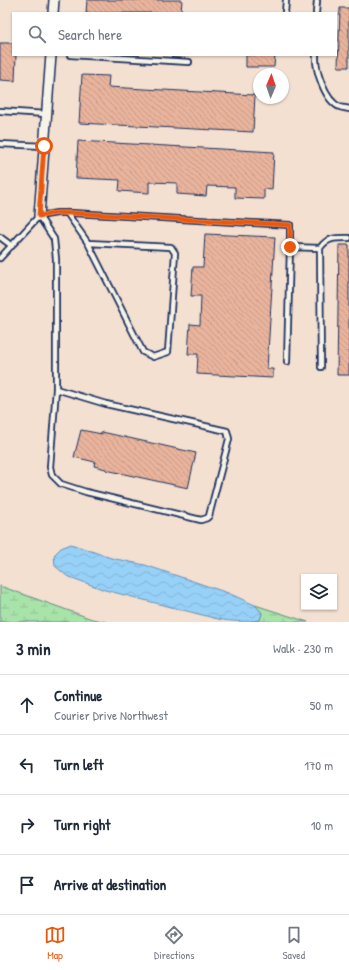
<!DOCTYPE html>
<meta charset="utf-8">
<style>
body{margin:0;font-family:"Patrick Hand",sans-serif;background:#f2f2f3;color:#1f2937}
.controls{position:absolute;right:12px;bottom:12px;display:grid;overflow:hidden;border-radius:0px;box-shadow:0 1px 3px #0004}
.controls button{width:36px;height:36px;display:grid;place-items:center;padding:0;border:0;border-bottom:1px solid #e0e1e3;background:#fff;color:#1f2937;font:20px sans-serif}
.compass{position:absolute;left:253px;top:68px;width:36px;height:36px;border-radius:50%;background:#fff;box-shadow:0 1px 3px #0004;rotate:2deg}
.stop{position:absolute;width:12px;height:12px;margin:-9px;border:3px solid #ea580c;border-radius:50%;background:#fff}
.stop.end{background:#ea580c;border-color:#fff;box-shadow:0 1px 4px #0008}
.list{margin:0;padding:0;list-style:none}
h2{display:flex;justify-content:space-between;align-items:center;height:52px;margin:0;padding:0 16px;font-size:17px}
h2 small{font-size:13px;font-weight:400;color:#747a83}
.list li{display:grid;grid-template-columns:26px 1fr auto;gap:12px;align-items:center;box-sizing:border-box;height:60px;padding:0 16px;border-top:1px solid #e0e1e3}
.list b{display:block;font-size:15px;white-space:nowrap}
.list p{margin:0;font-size:13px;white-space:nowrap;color:#747a83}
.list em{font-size:13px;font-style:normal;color:#747a83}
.icon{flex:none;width:22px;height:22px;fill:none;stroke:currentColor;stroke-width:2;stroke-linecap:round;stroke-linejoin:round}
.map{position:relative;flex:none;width:349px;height:622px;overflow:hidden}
.search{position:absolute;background:#fff;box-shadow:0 1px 3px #0004;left:12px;right:12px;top:12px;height:44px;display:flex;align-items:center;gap:10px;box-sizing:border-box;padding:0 14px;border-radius:0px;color:#747a83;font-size:15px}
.sheet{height:292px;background:#fff}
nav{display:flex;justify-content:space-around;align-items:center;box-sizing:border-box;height:56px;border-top:1px solid #e0e1e3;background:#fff;font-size:11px;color:#747a83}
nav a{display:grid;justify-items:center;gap:2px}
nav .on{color:#ea580c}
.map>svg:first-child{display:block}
</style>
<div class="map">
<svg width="349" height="622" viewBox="0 0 349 622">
<defs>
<pattern id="wetland-marsh" width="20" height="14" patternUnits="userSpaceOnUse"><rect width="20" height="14" fill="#a8e3a9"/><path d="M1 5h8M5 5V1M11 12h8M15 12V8" fill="none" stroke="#90c394"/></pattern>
<pattern id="water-waves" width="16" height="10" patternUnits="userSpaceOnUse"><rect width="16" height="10" fill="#97d1f7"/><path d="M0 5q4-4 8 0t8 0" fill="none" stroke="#82b4d6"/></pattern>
<pattern id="building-back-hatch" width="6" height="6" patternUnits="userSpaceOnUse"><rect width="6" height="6" fill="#e9b39c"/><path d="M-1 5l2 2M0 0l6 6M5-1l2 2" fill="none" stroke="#c79a89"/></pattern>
</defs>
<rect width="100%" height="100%" fill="#f3e0d1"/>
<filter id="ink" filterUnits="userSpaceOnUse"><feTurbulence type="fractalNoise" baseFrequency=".025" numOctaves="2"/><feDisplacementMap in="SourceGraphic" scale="8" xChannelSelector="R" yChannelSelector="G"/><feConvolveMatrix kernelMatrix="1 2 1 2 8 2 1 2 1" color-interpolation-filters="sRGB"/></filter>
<g filter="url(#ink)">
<path fill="url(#wetland-marsh)" stroke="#628984" d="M 0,586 L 92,619 L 107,622 L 0,622 Z
M 255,605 L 308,622 L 250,622 L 260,620 L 262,613 Z"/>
<path fill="url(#water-waves)" stroke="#6590ba" d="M 71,544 L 111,558 L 145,565 L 228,593 L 255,605 L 262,613 L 260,620 C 246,622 232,622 218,619 L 105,590 L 67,576 L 55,566 L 54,555 L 61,548 Z"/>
<path fill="url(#building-back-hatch)" stroke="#1b2f5e" d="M 87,0 L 182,0 L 181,13 L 86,13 Z
M 340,8 L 349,8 L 349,67 L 338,67 Z
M 0,43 L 13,43 L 13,55 L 16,55 L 15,81 L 0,80 Z
M 246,55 L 275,55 L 274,67 L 246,67 Z
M 82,75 L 109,76 L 108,87 L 255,95 L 253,132 L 79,123 Z
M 78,141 L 274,152 L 272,190 L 264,189 L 264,199 L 235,198 L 235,187 L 207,186 L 206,196 L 177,194 L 177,183 L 149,182 L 149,193 L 119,191 L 120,180 L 76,178 Z
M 205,234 L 275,237 L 267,369 L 273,369 L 273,378 L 197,374 L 198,354 L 188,354 L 190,324 L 200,325 L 201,296 L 191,296 L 193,267 L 203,267 Z
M 339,245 L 349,245 L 349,375 L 337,375 Z
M 81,430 L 102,434 L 102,432 L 196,453 L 188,488 L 106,470 L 106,469 L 94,466 L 95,462 L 74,457 Z"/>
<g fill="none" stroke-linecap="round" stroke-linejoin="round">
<defs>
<path id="lane" d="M 285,13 L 286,0
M 316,13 L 317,1
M 70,55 L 189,62
M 316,55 C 315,70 325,101 340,107 C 342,108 346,108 349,109
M 0,111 L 46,114
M 0,144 L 44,146
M 67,213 L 88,243 L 143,352 L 153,357 L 168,352 L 175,253 L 171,247 L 88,243
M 39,216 L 54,239 L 56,259 L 56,389 L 50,467 L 52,475 L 61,484 L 86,492 L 201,520 L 207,518 L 209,516 L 229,439 L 227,431 L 106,404 L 56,389
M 0,237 L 12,246
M 320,248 L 321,367
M 0,258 L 39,216 L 57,213 L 72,213 L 290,225 L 290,247 L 320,248 C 328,237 336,238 349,238
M 287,362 L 290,247"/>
<path id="street" d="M 53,13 L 54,0
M 39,216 L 51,55"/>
</defs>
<use href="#lane" stroke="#1b2f5e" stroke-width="8"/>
<use href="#street" stroke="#1b2f5e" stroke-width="12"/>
<use href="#lane" stroke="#f7f3e8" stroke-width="4.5"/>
<use href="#street" stroke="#f7f3e8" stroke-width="9"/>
</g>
</g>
<g fill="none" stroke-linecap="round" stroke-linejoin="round" filter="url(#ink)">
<path stroke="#ea580c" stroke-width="5" d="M 44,146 L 39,216 L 56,213 L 72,213 L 290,225 L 290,247"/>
</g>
</svg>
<div class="controls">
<button><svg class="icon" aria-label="layers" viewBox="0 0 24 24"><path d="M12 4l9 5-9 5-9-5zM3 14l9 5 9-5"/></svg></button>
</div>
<svg class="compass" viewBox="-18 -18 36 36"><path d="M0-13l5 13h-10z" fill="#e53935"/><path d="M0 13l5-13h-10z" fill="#747a83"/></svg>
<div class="stop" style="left:44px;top:146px"></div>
<div class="stop end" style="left:290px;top:247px"></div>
<div class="search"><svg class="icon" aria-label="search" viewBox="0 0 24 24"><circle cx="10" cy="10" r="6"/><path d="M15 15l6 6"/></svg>Search here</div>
</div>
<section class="sheet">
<h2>3 min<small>Walk · 230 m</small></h2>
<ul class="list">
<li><svg class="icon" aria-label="ahead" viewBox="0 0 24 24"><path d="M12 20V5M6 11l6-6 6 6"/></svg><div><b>Continue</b><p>Courier Drive Northwest</p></div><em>50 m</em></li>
<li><svg class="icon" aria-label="left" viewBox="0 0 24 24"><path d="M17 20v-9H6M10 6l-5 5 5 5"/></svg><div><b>Turn left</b></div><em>170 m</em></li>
<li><svg class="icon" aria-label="right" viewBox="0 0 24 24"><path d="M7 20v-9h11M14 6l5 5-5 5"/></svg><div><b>Turn right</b></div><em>10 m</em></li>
<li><svg class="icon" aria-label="arrive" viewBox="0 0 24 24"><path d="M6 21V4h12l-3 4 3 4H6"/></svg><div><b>Arrive at destination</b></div></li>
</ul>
</section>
<nav>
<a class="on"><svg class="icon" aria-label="map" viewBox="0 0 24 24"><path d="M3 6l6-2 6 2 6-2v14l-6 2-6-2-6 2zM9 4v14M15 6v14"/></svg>Map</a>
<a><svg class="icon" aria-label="directions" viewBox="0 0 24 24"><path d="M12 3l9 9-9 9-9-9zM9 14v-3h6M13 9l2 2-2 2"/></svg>Directions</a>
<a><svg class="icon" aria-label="saved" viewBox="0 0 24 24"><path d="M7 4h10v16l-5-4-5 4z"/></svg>Saved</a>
</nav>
